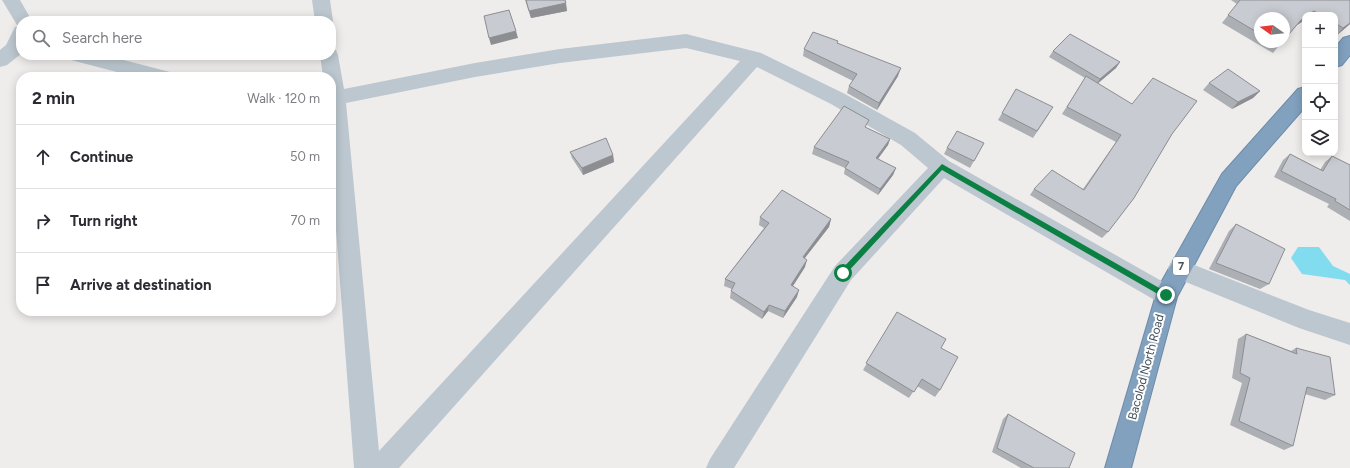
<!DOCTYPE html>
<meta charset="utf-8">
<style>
body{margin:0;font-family:Figtree,sans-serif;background:#f7f7f7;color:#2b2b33}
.controls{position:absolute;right:12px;top:12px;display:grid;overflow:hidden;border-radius:8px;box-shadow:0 2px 10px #0003}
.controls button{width:36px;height:36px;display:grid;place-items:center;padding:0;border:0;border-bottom:1px solid #e1e1e2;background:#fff;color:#2b2b33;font:20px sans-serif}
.compass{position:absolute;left:1254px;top:12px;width:36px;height:36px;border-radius:50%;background:#fff;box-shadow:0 2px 10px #0003;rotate:285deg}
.stop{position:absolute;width:12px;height:12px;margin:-9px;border:3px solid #0b8043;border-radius:50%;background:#fff}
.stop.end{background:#0b8043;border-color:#fff;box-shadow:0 1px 4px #0008}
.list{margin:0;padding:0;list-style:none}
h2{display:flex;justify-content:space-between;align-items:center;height:52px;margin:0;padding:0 16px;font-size:17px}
h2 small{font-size:13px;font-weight:400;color:#7c7c81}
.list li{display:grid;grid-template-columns:26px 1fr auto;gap:12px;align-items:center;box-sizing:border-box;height:64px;padding:0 16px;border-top:1px solid #e1e1e2}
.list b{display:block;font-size:15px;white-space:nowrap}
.list em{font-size:13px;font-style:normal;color:#7c7c81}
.icon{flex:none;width:22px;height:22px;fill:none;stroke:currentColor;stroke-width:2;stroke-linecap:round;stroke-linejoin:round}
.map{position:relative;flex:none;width:1350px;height:468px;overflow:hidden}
.search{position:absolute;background:#fff;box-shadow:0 2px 10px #0003;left:16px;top:16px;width:320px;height:44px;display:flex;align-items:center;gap:10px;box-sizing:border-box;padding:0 14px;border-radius:16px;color:#7c7c81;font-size:15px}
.panel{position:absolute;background:#fff;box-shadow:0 2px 10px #0003;left:16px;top:72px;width:320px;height:244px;border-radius:16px}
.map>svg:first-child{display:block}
</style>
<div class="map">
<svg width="1350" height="468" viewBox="0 0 1350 468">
<rect width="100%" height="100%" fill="#efecec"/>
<path fill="#82dcef" d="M 1298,247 L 1319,247 L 1333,266 L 1350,274 L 1350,285 L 1345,280 L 1302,274 L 1291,258 Z"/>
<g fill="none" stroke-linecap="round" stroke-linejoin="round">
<defs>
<path id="highway" d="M 1350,36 L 1350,55 L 1342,65 L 1335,67 L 1335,48 L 1343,38 Z
M 1305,87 L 1305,107 L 1236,186 L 1177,297 L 1131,468 L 1105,468 L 1158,288 L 1222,174 L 1298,89 Z"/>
</defs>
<use href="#highway" stroke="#6c8ca9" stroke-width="2"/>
<path fill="#bcc7cf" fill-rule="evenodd" d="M 2,0 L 20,0 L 32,21 L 21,21 L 21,54 L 7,65 L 0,67 L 0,50 L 6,45 L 15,27 L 19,26 L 17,25 Z
M 312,0 L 330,0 L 333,21 L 331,24 L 331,21 L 315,21 Z
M 686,34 L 761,53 L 845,94 L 915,133 L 949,161 L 1174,288 L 1178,295 L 1174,302 L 1166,305 L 1158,302 L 944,178 L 851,280 L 734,468 L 706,468 L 710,459 L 835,266 L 928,168 L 901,145 L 831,104 L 757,67 L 399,468 L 354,468 L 331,163 L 331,77 L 323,77 L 320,55 L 331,55 L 331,49 L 336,50 L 338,55 L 344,89 L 475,63 L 560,49 ZM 686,48 L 740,61 L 379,451 L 346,103 L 475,77 L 560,63 Z
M 69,55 L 104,55 L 170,72 L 173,77 L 136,77 L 71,60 Z
M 1179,259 L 1309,310 L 1350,323 L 1350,345 L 1299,328 L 1171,276 L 1168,269 L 1171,262 Z"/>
<use href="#highway" fill="#81a1be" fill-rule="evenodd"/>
</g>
<path fill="#acafb4" d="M 525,0 L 565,0 L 567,11 L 531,18 Z
M 1231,0 L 1350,0 L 1350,24 L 1336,36 L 1335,35 L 1335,15 L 1305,15 L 1305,20 L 1295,26 L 1260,18 L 1260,42 L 1282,42 L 1273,53 L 1222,23 L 1237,4 Z
M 838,43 L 898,76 L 877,110 L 847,93 L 849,86 L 853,81 L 803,56 L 804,49 Z
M 1053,51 L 1120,62 L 1116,68 L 1098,83 L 1172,134 L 1108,232 L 1102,238 L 1030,195 L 1034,189 L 1083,189 L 1116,142 L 1062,114 L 1085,78 L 1049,57 Z
M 1209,83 L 1260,91 L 1253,98 L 1232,109 L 1203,90 Z
M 1016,89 L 1049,114 L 1033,138 L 998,120 Z
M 867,127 L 866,128 L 890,139 L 888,145 L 878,159 L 896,168 L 893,175 L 878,195 L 844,174 L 845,168 L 812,154 L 814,147 Z
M 984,143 L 970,168 L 944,154 L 947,148 Z
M 570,152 L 613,155 L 614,162 L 583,175 L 572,158 Z
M 1290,154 L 1320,170 L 1325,162 L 1332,156 L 1350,165 L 1350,221 L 1327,207 L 1329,204 L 1274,177 L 1283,160 Z
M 760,217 L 831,219 L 829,227 L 805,258 L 805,267 L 793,286 L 797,297 L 783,318 L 768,311 L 762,319 L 730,298 L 731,291 L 732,289 L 724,286 L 725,279 L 764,228 L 759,225 Z
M 1236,224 L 1269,284 L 1260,289 L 1209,269 L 1229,231 Z
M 897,312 L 941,348 L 940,390 L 935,397 L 917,386 L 909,398 L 863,370 Z
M 1246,334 L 1291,351 L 1296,348 L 1335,395 L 1325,400 L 1305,394 L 1293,446 L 1284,450 L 1230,425 L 1242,383 L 1232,378 L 1238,339 Z
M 1008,414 L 1069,468 L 1021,468 L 992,452 L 1003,419 Z"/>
<path fill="#8c8e92" d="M 566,3 L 567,11 L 531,18 L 529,11 Z
M 1305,17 L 1305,20 L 1294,27 L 1301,20 Z
M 1350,23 L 1350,24 L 1336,36 L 1343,28 Z
M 516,31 L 518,38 L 491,45 L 489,38 Z
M 1120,62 L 1116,68 L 1096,85 L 1100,79 Z
M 901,68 L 898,76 L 877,110 L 879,103 Z
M 1260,91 L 1253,98 L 1232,109 L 1238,102 Z
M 890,139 L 888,145 L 874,164 L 876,158 Z
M 613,155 L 614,162 L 583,175 L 582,168 Z
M 896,168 L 893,175 L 878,195 L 880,189 Z
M 831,219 L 829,227 L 800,264 L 803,257 Z
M 807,260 L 805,267 L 789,292 L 791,285 Z
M 799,290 L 797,297 L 783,318 L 785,311 Z
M 769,305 L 768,311 L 762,319 L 764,312 Z"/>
<path fill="#c8cbd1" stroke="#8c8e92" d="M 526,0 L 565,0 L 566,3 L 529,11 Z
M 1240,0 L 1350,0 L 1350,23 L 1343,28 L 1335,23 L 1335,15 L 1321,15 L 1314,11 L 1308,15 L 1305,15 L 1305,17 L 1301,20 L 1284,40 L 1284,18 L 1260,18 L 1260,34 L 1228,15 Z
M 509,10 L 516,31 L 489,38 L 484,16 Z
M 813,32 L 838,41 L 837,43 L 901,68 L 879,103 L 849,86 L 857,74 L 804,49 Z
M 1070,34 L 1120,62 L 1100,79 L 1053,51 Z
M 1274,42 L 1282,42 L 1279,45 Z
M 1228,69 L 1260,91 L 1238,102 L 1209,83 Z
M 1086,76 L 1132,104 L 1153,78 L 1197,101 L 1172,134 L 1134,198 L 1108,232 L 1034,189 L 1052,170 L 1084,190 L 1121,135 L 1067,107 Z
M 1016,89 L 1053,107 L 1037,131 L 1002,113 Z
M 844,106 L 869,120 L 865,127 L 890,139 L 876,158 L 896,168 L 880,189 L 845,168 L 849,162 L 814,147 Z
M 957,131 L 984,143 L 974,161 L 947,148 Z
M 606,138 L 613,155 L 582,168 L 570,152 Z
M 1290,154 L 1323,171 L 1332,156 L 1350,165 L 1350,210 L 1335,201 L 1336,199 L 1281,171 Z
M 782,190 L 831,219 L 803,257 L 807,260 L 791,285 L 799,290 L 785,311 L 769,305 L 764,312 L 731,291 L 735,283 L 725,279 L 769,223 L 760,217 Z
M 1236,224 L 1285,249 L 1269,284 L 1216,263 Z
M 897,312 L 946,339 L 941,348 L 958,357 L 940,390 L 922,379 L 914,392 L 866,363 Z
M 1246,334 L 1297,354 L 1296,348 L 1330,357 L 1335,395 L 1307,387 L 1293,446 L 1239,421 L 1250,378 L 1240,373 Z
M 1008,414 L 1075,453 L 1069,468 L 1034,468 L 997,448 Z"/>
<path fill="#0b8043" d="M 942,164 L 1168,293 L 1168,297 L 1163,297 L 942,170 L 845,275 L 840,275 L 840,271 Z"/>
<g text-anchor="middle" stroke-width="4" stroke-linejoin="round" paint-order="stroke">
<rect fill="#fff" stroke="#7c848c" stroke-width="1" x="1173" y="257" width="16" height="18" rx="3"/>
<g font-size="11" font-weight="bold" fill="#44505a">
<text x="1181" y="270">7</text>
</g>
<g font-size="12" fill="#44505a" stroke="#fff">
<text transform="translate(1146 367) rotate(-75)" y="4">Bacolod North Road</text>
</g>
</g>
</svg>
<div class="controls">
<button>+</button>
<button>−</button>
<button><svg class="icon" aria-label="locate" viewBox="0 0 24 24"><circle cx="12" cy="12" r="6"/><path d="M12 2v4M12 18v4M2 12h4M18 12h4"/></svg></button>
<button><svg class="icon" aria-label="layers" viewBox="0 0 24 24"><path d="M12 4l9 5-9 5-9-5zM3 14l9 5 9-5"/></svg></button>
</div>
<svg class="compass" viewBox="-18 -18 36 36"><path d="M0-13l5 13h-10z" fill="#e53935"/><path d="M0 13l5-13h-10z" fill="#7c7c81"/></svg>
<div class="stop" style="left:843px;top:273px"></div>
<div class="stop end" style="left:1166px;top:295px"></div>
<div class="search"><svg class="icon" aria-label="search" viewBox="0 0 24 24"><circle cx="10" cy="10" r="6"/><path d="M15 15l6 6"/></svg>Search here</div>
<section class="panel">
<h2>2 min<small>Walk · 120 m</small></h2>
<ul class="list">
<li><svg class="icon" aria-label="ahead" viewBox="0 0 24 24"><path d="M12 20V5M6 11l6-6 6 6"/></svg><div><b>Continue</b></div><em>50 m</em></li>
<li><svg class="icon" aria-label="right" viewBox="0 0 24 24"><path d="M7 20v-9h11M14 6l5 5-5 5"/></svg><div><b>Turn right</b></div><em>70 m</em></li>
<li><svg class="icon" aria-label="arrive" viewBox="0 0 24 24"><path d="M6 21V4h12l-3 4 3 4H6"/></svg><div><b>Arrive at destination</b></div></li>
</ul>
</section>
</div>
